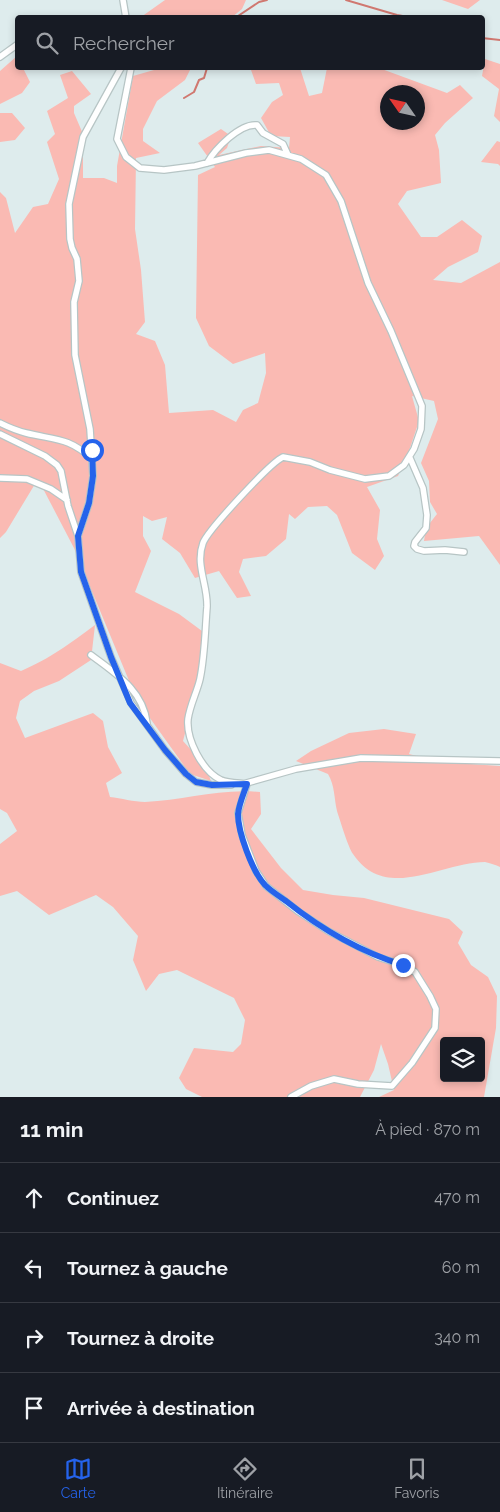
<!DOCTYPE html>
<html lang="fr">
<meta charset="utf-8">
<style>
body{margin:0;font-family:Raleway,sans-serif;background:#20242c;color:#f1f3f6}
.controls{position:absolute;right:15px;bottom:15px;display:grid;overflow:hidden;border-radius:5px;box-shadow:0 2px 8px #0003}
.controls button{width:45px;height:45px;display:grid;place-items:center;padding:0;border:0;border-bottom:1px solid #363941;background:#171b24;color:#f1f3f6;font:25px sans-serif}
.compass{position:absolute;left:380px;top:85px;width:45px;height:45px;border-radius:50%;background:#171b24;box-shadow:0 2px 8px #0003;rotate:304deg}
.stop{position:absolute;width:15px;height:15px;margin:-11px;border:4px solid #2563eb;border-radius:50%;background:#fff}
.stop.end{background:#2563eb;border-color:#fff;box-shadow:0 1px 5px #0008}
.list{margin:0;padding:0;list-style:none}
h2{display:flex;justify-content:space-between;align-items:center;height:65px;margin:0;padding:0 20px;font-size:21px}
h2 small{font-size:16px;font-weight:400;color:#9ea1a6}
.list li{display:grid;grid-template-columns:32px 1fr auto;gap:15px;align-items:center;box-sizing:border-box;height:70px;padding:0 20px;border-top:1px solid #363941}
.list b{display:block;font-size:19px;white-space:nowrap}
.list em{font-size:16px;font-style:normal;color:#9ea1a6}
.icon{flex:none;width:28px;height:28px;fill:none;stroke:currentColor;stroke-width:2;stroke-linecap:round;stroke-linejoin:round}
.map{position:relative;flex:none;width:500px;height:1097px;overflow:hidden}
.search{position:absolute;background:#171b24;box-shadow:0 2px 8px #0003;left:15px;right:15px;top:15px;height:55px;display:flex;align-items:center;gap:12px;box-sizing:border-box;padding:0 18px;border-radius:5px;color:#9ea1a6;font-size:19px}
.sheet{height:345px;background:#171b24}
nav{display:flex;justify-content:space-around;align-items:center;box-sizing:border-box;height:70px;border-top:1px solid #363941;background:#171b24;font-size:14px;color:#9ea1a6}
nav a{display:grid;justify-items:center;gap:2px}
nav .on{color:#2563eb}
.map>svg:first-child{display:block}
</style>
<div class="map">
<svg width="500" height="1097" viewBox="0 0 500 1097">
<rect width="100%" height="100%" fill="#deeced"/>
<path fill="#fabab3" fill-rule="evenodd" d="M 165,0 L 246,0 L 242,9 L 232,17 L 141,17 Z
M 442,0 L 480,0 L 468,9 Z
M 17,56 L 18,68 L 23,68 L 30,82 L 22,93 L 0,104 L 0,71 Z
M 485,59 L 500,64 L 500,122 L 494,116 L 499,89 L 482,76 Z
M 161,68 L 191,68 L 185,80 L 157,101 L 143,129 L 143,141 L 160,153 L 136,158 L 135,229 L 141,270 L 145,322 L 136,334 L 155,341 L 165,365 L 169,413 L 213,410 L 236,422 L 243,410 L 258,403 L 266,373 L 265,353 L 233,364 L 209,346 L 196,318 L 198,175 L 215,167 L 198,143 L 221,129 L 231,136 L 227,148 L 219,155 L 261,146 L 289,148 L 290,137 L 271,136 L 261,118 L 272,102 L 283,95 L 279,83 L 256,84 L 251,70 L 256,68 L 300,68 L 309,96 L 322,93 L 327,68 L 379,68 L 447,93 L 460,85 L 473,98 L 445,123 L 435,135 L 439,150 L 441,183 L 407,191 L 398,204 L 421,237 L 437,237 L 462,220 L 482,236 L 478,252 L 448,267 L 433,280 L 461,283 L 500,262 L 500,565 L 479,536 L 424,541 L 426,528 L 437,514 L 430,502 L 429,481 L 421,463 L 438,419 L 434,401 L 412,396 L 419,421 L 410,448 L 398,476 L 367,487 L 380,510 L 377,539 L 384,556 L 375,570 L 352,553 L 337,515 L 327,506 L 308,507 L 295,519 L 289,514 L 286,539 L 266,556 L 243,559 L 239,572 L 251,596 L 237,598 L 219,571 L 195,578 L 180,553 L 162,539 L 167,517 L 152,521 L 143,516 L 143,536 L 151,551 L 135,592 L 179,614 L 202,631 L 198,683 L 183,741 L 205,765 L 211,781 L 190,774 L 137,700 L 74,548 L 38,479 L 6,532 L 0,538 L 0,192 L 6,198 L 15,233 L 33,207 L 48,204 L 59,179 L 47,142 L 55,134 L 47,111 L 68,98 L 60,75 L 72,71 L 91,94 L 74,106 L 74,113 L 83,134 L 83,178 L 104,178 L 117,183 L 117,166 L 133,76 ZM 388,92 L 418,92 L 418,122 L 388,122 Z
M 0,113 L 12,113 L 25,128 L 15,140 L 0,142 Z
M 497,141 L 500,142 L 500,166 L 498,164 L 481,162 Z
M 95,625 L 91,660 L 59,681 L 34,691 L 20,701 L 16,718 L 25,738 L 93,713 L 103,721 L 108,747 L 122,773 L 106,783 L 110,797 C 121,798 134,802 145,802 C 184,800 221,788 260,792 L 261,814 L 251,829 L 281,868 L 303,890 L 333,895 L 364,898 L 449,919 L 463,932 L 458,943 L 471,965 L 488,977 L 497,996 L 496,1028 L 484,1097 L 379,1097 L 394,1090 L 388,1064 L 381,1044 L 374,1070 L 360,1097 L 202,1097 L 186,1089 L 179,1078 L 194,1048 L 233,1052 L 241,1044 L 245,1020 L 234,998 L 177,970 L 159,974 L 146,991 L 133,960 L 138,936 L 113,907 L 96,895 L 49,915 L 17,891 L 0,896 L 0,844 L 17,831 L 7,813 L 0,809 L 0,663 L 21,671 C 51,658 69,644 95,625 ZM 444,1041 L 481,1041 L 481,1078 L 444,1078 Z
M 384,729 L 416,734 L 409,754 L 440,762 L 500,766 L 500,867 C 496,865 490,863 485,862 C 442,862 386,903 353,854 C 348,847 340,820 337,811 C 334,798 335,786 328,774 L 296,761 L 311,751 L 349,733 Z"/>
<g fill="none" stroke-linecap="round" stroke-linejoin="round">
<path stroke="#d07870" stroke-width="2" d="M 346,0 L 397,15 L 414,18
M 235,18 L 259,2 L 267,0
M 482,38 L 500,40
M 184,98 L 194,92 L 199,80 L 204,78 L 207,68"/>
<defs>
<path id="minor" d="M 123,0 L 126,18
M 0,57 L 18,44
M 131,68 L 117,139 L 126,157 L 140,168 L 164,170 L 195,166 L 246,153 L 269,150 L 301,159 L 326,175 L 341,201 L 368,283 L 391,331 L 422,406 L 421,429 L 414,449 L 404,465 L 389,476 L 365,479 L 330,470 L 310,462 L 283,457 C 270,463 208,530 203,543 C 195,565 208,585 207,607 C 205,631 205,655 200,679 C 197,692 190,705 188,719 C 186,739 202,771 221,780 C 228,783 239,783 247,784
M 207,163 C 215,149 240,123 257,125 L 263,133 L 283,144 L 288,155
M 0,423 C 8,427 18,431 26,433 C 54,440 69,437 92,459
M 0,434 L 45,456 L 57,465 L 61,471 L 68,506 L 78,536 L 81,572 L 111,657 L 131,703 L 165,750 L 186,774 L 196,782 L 212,785 L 231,785
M 410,458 L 423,488 L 427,515 L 426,528 L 415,542 L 414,546 L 417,549 L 424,551 L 445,550 L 464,552
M 0,478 L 27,479 L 51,489 L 67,500
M 78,536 L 89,503 L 93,476 L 90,429 L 75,355 L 74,302 L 79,281 L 77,259 L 72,248 L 70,239 L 69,204 L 83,137 L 121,68
M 91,655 C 116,674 143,690 147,723
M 243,784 L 296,769 L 361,758 L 500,761
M 247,784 L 238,813 L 242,835 L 256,871 L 266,886 L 299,912 L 328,931 L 378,957 L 403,965 L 415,972 L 430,996 L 436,1009 L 435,1028 L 412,1063 L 392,1086 L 358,1084 L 334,1079 L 311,1086 L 291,1097"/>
</defs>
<use href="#minor" stroke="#b7c5c5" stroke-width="8"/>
<use href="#minor" stroke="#fff" stroke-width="5.5"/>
</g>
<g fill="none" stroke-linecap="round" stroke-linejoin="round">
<path stroke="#2563eb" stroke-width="6" d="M 92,450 L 93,476 L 89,503 L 78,536 L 81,572 L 111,657 L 130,703 L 165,750 L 186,774 L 196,782 L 212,785 L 247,784 C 244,793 239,804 238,814 C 238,832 252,871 265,885 C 271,891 279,896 286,901 C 321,929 361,952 403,965"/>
</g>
</svg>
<div class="controls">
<button><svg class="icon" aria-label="layers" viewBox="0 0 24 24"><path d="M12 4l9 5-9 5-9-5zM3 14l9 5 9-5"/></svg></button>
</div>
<svg class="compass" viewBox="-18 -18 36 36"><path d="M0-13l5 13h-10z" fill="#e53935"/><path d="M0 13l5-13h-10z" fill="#9ea1a6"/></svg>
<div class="stop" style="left:92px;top:450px"></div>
<div class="stop end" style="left:403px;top:965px"></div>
<div class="search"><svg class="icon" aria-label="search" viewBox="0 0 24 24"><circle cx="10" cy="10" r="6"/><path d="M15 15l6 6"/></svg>Rechercher</div>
</div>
<section class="sheet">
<h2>11 min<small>À pied · 870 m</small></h2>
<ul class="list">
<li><svg class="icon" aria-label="ahead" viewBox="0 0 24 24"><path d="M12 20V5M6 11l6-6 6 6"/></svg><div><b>Continuez</b></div><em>470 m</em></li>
<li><svg class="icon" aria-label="left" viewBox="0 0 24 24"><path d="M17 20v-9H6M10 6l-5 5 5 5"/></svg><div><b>Tournez à gauche</b></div><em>60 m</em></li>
<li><svg class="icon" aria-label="right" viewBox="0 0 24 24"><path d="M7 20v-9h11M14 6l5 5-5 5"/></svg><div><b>Tournez à droite</b></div><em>340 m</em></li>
<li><svg class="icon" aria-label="arrive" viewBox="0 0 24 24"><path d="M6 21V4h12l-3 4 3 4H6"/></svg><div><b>Arrivée à destination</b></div></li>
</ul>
</section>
<nav>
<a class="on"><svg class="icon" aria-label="map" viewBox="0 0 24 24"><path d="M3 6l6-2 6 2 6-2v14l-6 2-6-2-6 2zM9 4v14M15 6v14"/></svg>Carte</a>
<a><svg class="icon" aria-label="directions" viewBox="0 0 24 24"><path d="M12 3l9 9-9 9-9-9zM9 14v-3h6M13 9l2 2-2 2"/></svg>Itinéraire</a>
<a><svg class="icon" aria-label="saved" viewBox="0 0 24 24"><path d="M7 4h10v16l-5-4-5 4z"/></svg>Favoris</a>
</nav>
